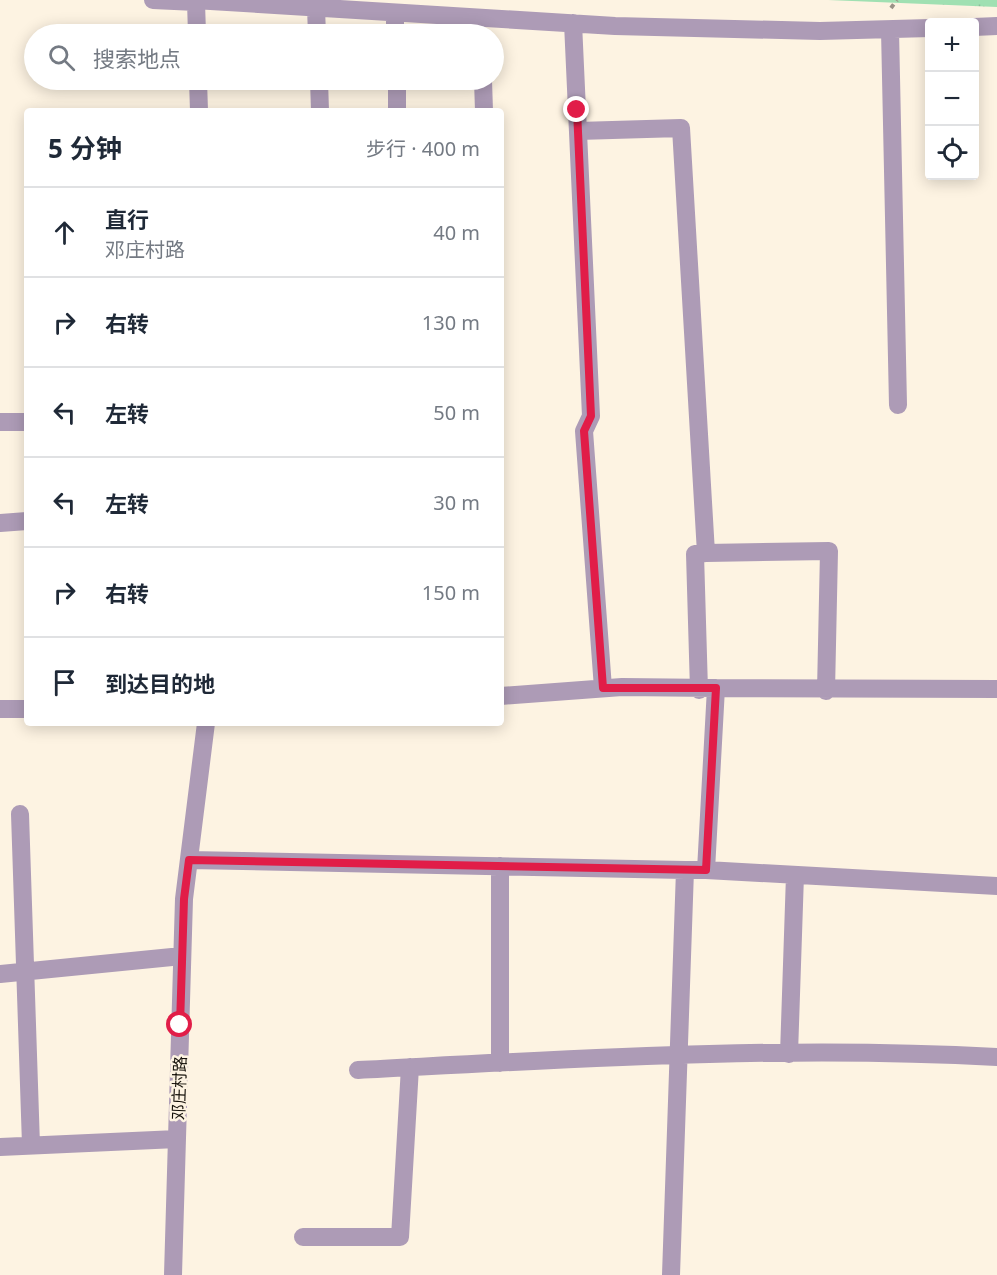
<!DOCTYPE html>
<html lang="zh">
<meta charset="utf-8">
<style>
body{margin:0;font-family:"Noto Sans","Noto Sans SC",sans-serif;background:#f6f6f7;color:#1f2937}
.controls{position:absolute;right:18px;top:18px;display:grid;overflow:hidden;border-radius:6px;box-shadow:0 3px 15px #0003}
.controls button{width:54px;height:54px;display:grid;place-items:center;padding:0;border:0;border-bottom:2px solid #e0e1e3;background:#fff;color:#1f2937;font:30px sans-serif}
.stop{position:absolute;width:18px;height:18px;margin:-14px;border:4px solid #e11d48;border-radius:50%;background:#fff}
.stop.end{background:#e11d48;border-color:#fff;box-shadow:0 2px 6px #0008}
.list{margin:0;padding:0;list-style:none}
h2{display:flex;justify-content:space-between;align-items:center;height:78px;margin:0;padding:0 24px;font-size:26px}
h2 small{font-size:20px;font-weight:400;color:#747a83}
.list li{display:grid;grid-template-columns:39px 1fr auto;gap:18px;align-items:center;box-sizing:border-box;height:90px;padding:0 24px;border-top:2px solid #e0e1e3}
.list b{display:block;font-size:22px;white-space:nowrap}
.list p{margin:0;font-size:20px;white-space:nowrap;color:#747a83}
.list em{font-size:20px;font-style:normal;color:#747a83}
.icon{flex:none;width:33px;height:33px;fill:none;stroke:currentColor;stroke-width:2;stroke-linecap:round;stroke-linejoin:round}
.map{position:relative;flex:none;width:997px;height:1275px;overflow:hidden}
.search{position:absolute;background:#fff;box-shadow:0 3px 15px #0003;left:24px;top:24px;width:480px;height:66px;display:flex;align-items:center;gap:15px;box-sizing:border-box;padding:0 21px;border-radius:33px;color:#747a83;font-size:22px}
.panel{position:absolute;background:#fff;box-shadow:0 3px 15px #0003;left:24px;top:108px;width:480px;height:618px;border-radius:6px}
.map>svg:first-child{display:block}
</style>
<div class="map">
<svg width="997" height="1275" viewBox="0 0 997 1275">
<defs>
<pattern id="grass-tufts" width="24" height="20" patternUnits="userSpaceOnUse" patternTransform="scale(1.5)"><rect width="24" height="20" fill="#a0e0b2"/><path d="M3 7l-1-3M5 7V3M7 7l1-3M15 17l-1-3M17 17v-4M19 17l1-3" fill="none" stroke="#89bf98"/></pattern>
</defs>
<rect width="100%" height="100%" fill="#fdf3e2"/>
<path fill="url(#grass-tufts)" d="M 828,0 L 997,0 L 997,7 Z"/>
<g fill="none" stroke-linecap="round" stroke-linejoin="round">
<path stroke="#9a9286" stroke-width="4" stroke-dasharray="4.5 4.5" stroke-linecap="butt" d="M 891,8 L 897,0"/>
<path stroke="#ad9bb6" stroke-width="18" d="M 153,0 L 196,2 L 197,34
M 194,0 L 615,26 L 820,31 L 930,28
M 316,9 L 317,34
M 395,13 L 395,34
M 573,23 L 591,416 L 584,431 L 603,688
M 974,27 L 997,26
M 890,30 L 898,405
M 198,80 L 199,111
M 319,80 L 320,111
M 397,80 L 397,111
M 483,80 L 484,111
M 578,131 L 681,128 L 706,553 L 695,554 L 699,690
M 0,422 L 27,422
M 0,523 L 27,521
M 706,553 L 829,551 L 826,691
M 716,688 L 997,689
M 501,696 L 622,687 L 716,688 L 706,870 L 685,870 L 671,1275
M 0,709 L 27,709
M 20,814 L 31,1145
M 189,860 L 685,870
M 500,866 L 500,1063
M 706,870 L 997,886
M 0,974 L 182,956
M 789,1054 L 795,875
M 358,1070 C 570,1059 784,1045 997,1057
M 0,1147 L 177,1139
M 303,1237 L 400,1237 L 410,1067
M 173,1275 L 184,899 L 206,723"/>
</g>
<g fill="none" stroke-linecap="round" stroke-linejoin="round">
<path stroke="#e11d48" stroke-width="8" d="M 180,1025 L 184,899 L 189,860 L 706,870 L 716,688 L 603,688 L 584,431 L 591,416 L 577,110"/>
</g>
<g text-anchor="middle" stroke-width="5" stroke-linejoin="round" paint-order="stroke">
<g font-size="16" fill="#120e07" stroke="#fdf3e2">
<text transform="translate(179 1088) rotate(-88)" y="6">邓庄村路</text>
</g>
</g>
</svg>
<div class="controls">
<button>+</button>
<button>−</button>
<button><svg class="icon" aria-label="locate" viewBox="0 0 24 24"><circle cx="12" cy="12" r="6"/><path d="M12 2v4M12 18v4M2 12h4M18 12h4"/></svg></button>
</div>
<div class="stop" style="left:180px;top:1025px"></div>
<div class="stop end" style="left:577px;top:110px"></div>
<div class="search"><svg class="icon" aria-label="search" viewBox="0 0 24 24"><circle cx="10" cy="10" r="6"/><path d="M15 15l6 6"/></svg>搜索地点</div>
<section class="panel">
<h2>5 分钟<small>步行 · 400 m</small></h2>
<ul class="list">
<li><svg class="icon" aria-label="ahead" viewBox="0 0 24 24"><path d="M12 20V5M6 11l6-6 6 6"/></svg><div><b>直行</b><p>邓庄村路</p></div><em>40 m</em></li>
<li><svg class="icon" aria-label="right" viewBox="0 0 24 24"><path d="M7 20v-9h11M14 6l5 5-5 5"/></svg><div><b>右转</b></div><em>130 m</em></li>
<li><svg class="icon" aria-label="left" viewBox="0 0 24 24"><path d="M17 20v-9H6M10 6l-5 5 5 5"/></svg><div><b>左转</b></div><em>50 m</em></li>
<li><svg class="icon" aria-label="left" viewBox="0 0 24 24"><path d="M17 20v-9H6M10 6l-5 5 5 5"/></svg><div><b>左转</b></div><em>30 m</em></li>
<li><svg class="icon" aria-label="right" viewBox="0 0 24 24"><path d="M7 20v-9h11M14 6l5 5-5 5"/></svg><div><b>右转</b></div><em>150 m</em></li>
<li><svg class="icon" aria-label="arrive" viewBox="0 0 24 24"><path d="M6 21V4h12l-3 4 3 4H6"/></svg><div><b>到达目的地</b></div></li>
</ul>
</section>
</div>
